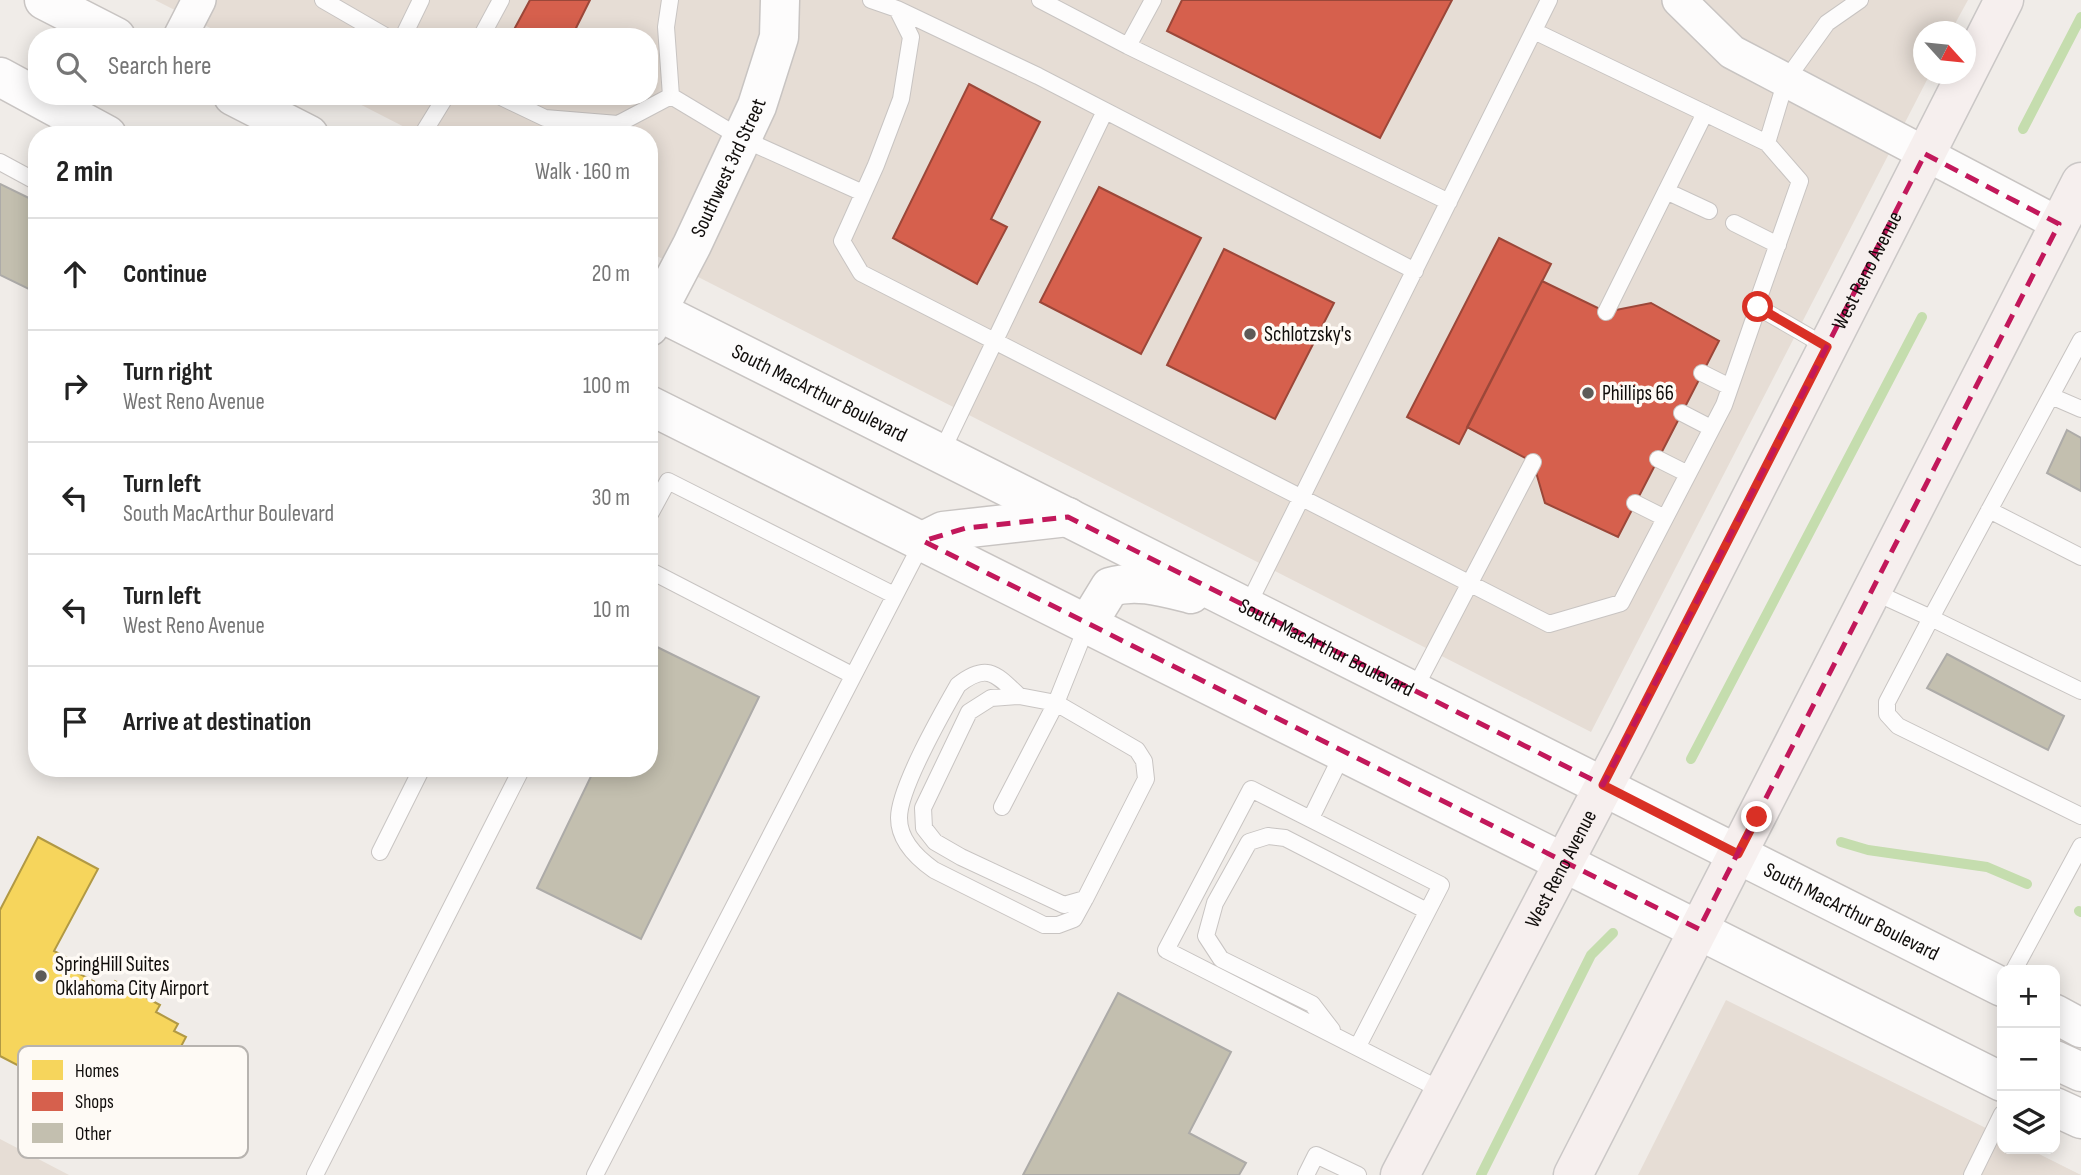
<!DOCTYPE html>
<meta charset="utf-8">
<style>
body{margin:0;font-family:"Sofia Sans Condensed",sans-serif;background:#f2f2f2;color:#222}
.controls{position:absolute;right:21px;bottom:21px;display:grid;overflow:hidden;border-radius:14px;box-shadow:0 4px 18px #0003}
.controls button{width:63px;height:63px;display:grid;place-items:center;padding:0;border:0;border-bottom:2px solid #e0e0e0;background:#fff;color:#222;font:35px sans-serif}
.compass{position:absolute;left:1913px;top:21px;width:63px;height:63px;border-radius:50%;background:#fff;box-shadow:0 4px 18px #0003;rotate:117deg}
.stop{position:absolute;width:21px;height:21px;margin:-16px;border:5px solid #d93025;border-radius:50%;background:#fff}
.stop.end{background:#d93025;border-color:#fff;box-shadow:0 2px 7px #0008}
.list{margin:0;padding:0;list-style:none}
h2{display:flex;justify-content:space-between;align-items:center;height:91px;margin:0;padding:0 28px;font-size:30px}
h2 small{font-size:23px;font-weight:400;color:#767676}
.list li{display:grid;grid-template-columns:46px 1fr auto;gap:21px;align-items:center;box-sizing:border-box;height:112px;padding:0 28px;border-top:2px solid #e0e0e0}
.list b{display:block;font-size:26px;white-space:nowrap}
.list p{margin:0;font-size:23px;white-space:nowrap;color:#767676}
.list em{font-size:23px;font-style:normal;color:#767676}
.icon{flex:none;width:38px;height:38px;fill:none;stroke:currentColor;stroke-width:2;stroke-linecap:round;stroke-linejoin:round}
.map{position:relative;flex:none;width:2081px;height:1175px;overflow:hidden}
.search{position:absolute;background:#fff;box-shadow:0 4px 18px #0003;left:28px;top:28px;width:630px;height:77px;display:flex;align-items:center;gap:18px;box-sizing:border-box;padding:0 24px;border-radius:28px;color:#767676;font-size:26px}
.panel{position:absolute;background:#fff;box-shadow:0 4px 18px #0003;left:28px;top:126px;width:630px;height:651px;border-radius:28px}
.map>svg:first-child{display:block}
</style>
<div class="map">
<svg width="2081" height="1175" viewBox="0 0 2081 1175">
<rect width="100%" height="100%" fill="#f0ece8"/>
<path fill="#e6ddd5" d="M 155,0 L 1968,0 L 1951,31 L 1924,32 L 1924,74 L 1930,74 L 1591,732 L 649,252 L 649,135 L 420,135 L 344,96 L 649,96 L 649,37 L 228,37 Z
M 1726,1000 L 2002,1136 L 2002,1149 L 2029,1149 L 2081,1175 L 1638,1175 Z
M 0,1139 L 69,1175 L 0,1175 Z"/>
<path fill="#f6d55c" stroke="#b19944" stroke-width="2" d="M 38,837 L 98,869 L 54,951 L 77,963 L 72,970 L 110,990 L 115,981 L 160,1005 L 156,1012 L 178,1024 L 174,1031 L 186,1037 L 153,1100 L 142,1094 L 137,1102 L 119,1093 L 111,1108 L 63,1082 L 70,1069 L 29,1048 L 19,1066 L 0,1056 L 0,910 Z"/>
<path fill="#d6604d" stroke="#9b4739" stroke-width="2" d="M 530,0 L 590,0 L 576,28 L 582,32 L 580,37 L 510,37 Z
M 1182,0 L 1452,0 L 1380,138 L 1167,31 Z
M 969,84 L 1040,122 L 991,219 L 1007,227 L 977,284 L 893,238 Z
M 1099,187 L 1201,238 L 1141,354 L 1040,302 Z
M 1499,238 L 1551,264 L 1459,444 L 1407,417 Z
M 1224,249 L 1334,303 L 1275,419 L 1167,365 Z
M 1542,281 L 1606,312 L 1651,303 L 1719,341 L 1618,537 L 1545,503 L 1533,462 L 1467,427 Z"/>
<g fill="none" stroke-linecap="round" stroke-linejoin="round">
<path stroke="#c5ddae" stroke-width="10" d="M 2023,129 L 2081,17
M 1691,759 L 1922,317
M 1841,842 L 1868,850 L 1987,867 L 2027,884
M 2079,911 L 2081,912
M 1481,1175 L 1591,955 L 1613,933"/>
</g>
<path fill="#c3bfaf" stroke="#adaba8" stroke-width="2" d="M 0,184 L 37,202 L 37,293 L 0,275 Z
M 2067,430 L 2081,438 L 2081,491 L 2047,473 Z
M 655,646 L 759,697 L 641,939 L 537,888 L 595,768 L 649,768 L 649,658 Z
M 1947,654 L 2064,716 L 2048,750 L 1927,688 Z
M 1118,993 L 1231,1052 L 1189,1133 L 1246,1163 L 1239,1175 L 1023,1175 Z"/>
<g fill="none" stroke-linecap="round" stroke-linejoin="round">
<defs>
<path id="service" d="M 323,0 L 387,37
M 670,0 L 666,27 L 671,96
M 871,0 L 897,9 L 911,37 L 901,99 L 876,165 L 842,241 L 861,273 L 1549,624 L 1621,603 L 1724,405 L 1758,307
M 1040,0 L 1128,46 L 1153,0
M 897,9 L 1038,76 L 1415,271
M 1534,31 L 1767,143
M 403,37 L 421,0
M 481,37 L 501,0
M 1128,46 L 1449,202
M 499,96 L 545,118 L 618,124 L 671,96 L 741,138 L 863,193
M 422,135 L 446,96
M 0,162 L 37,182
M 1666,191 L 1709,211
M 1734,223 L 1778,245
M 1606,312 L 1705,113
M 2081,340 L 1931,618 L 2081,691
M 1827,347 L 1756,306 L 1800,181 L 1767,143 L 1786,80 L 1827,23 L 1860,0
M 1702,373 L 1730,387
M 2051,396 L 2081,409
M 1682,413 L 1711,428
M 941,453 L 1105,111
M 1658,459 L 1688,474
M 1635,503 L 1665,518
M 1989,510 L 2081,557
M 649,516 L 668,481 L 894,595
M 649,570 L 852,675
M 1872,591 L 1931,618 L 1887,702 L 1887,714 L 1898,726 L 2081,816
M 1247,607 L 1549,0
M 1414,690 L 1533,462
M 1019,696 L 1056,703 L 1137,750 L 1144,761 L 1146,779 L 1085,899 L 1064,905 L 961,857 L 935,842 L 924,828 L 923,808 L 969,712 L 991,698 Z
M 1019,696 C 996,674 987,662 958,685 C 942,713 899,788 899,818 C 899,841 917,858 934,870 L 1044,925 L 1058,925 L 1074,919 L 1085,899
M 1002,807 L 1056,703 L 1088,623
M 1311,818 L 1344,751
M 380,852 L 422,768
M 2014,970 L 2081,846
M 1332,1030 L 1312,1004 L 1221,959 L 1206,936 L 1215,903 L 1249,842 L 1268,836 L 1285,838 L 1427,911
M 1358,1046 L 1441,885 L 1251,789 L 1166,950 L 1443,1091
M 315,1175 L 522,768
M 595,1175 L 923,541
M 1306,1175 L 1316,1155 L 1358,1175
M 1972,1175 L 2002,1114"/>
<path id="minor" d="M 1679,0 L 1732,52 L 2059,224
M 180,37 L 199,0"/>
<g id="secondary">
<path d="M 44,0 L 116,37"/>
<path d="M 0,77 L 107,135"/>
<path d="M 233,96 L 309,135"/>
<path id="s1" d="M 649,307 L 2002,987"/>
<path id="s2" d="M 649,327 L 692,245 L 757,106 L 779,37 L 780,0"/>
<path d="M 649,405 L 2002,1082"/>
<path d="M 923,541 L 943,531 L 1068,517"/>
<path d="M 1088,623 L 1110,587 C 1137,579 1163,587 1191,594"/>
<path d="M 2055,1014 L 2081,1028"/>
<path d="M 2055,1060 L 2081,1072"/>
<path d="M 2055,1107 L 2081,1119"/>
</g>
<g id="primary">
<path id="s3" d="M 1400,1175 L 1628,740 L 2004,0"/>
<path d="M 1573,1175 L 2081,182"/>
</g>
</defs>
<use href="#service" stroke="#c8c4c2" stroke-width="18"/>
<use href="#minor" stroke="#c8c4c2" stroke-width="36"/>
<use href="#secondary" stroke="#c8c4c2" stroke-width="41"/>
<use href="#primary" stroke="#cac7c6" stroke-width="41"/>
<use href="#service" stroke="#fdfcfc" stroke-width="16"/>
<use href="#minor" stroke="#fdfcfc" stroke-width="33"/>
<use href="#secondary" stroke="#fdfcfc" stroke-width="38"/>
<use href="#primary" stroke="#f6efee" stroke-width="38"/>
</g>
<g fill="none" stroke-linecap="round" stroke-linejoin="round">
<path stroke="#d93025" stroke-width="9" d="M 1757,817 L 1738,854 L 1603,785 L 1827,347 L 1758,307"/>
</g>
<path fill="none" stroke="#c2185b" stroke-width="5" stroke-dasharray="14 9" stroke-linejoin="round" d="M 1925,154 L 2059,224 L 1699,929 L 923,541 L 966,528 L 1068,517 L 1603,785 Z"/>
<g fill="#5e5b58" stroke="#fefaf5" stroke-width="2.5">
<circle cx="1250" cy="334" r="7"/>
<circle cx="1588" cy="393" r="7"/>
<circle cx="41" cy="976" r="7"/>
</g>
<g text-anchor="middle" stroke-width="7" stroke-linejoin="round" paint-order="stroke">
<g font-size="21" fill="#100d0b" stroke="#fefaf5">
<text dy="7" stroke="none"><textPath href="#s2" startOffset="178">Southwest 3rd Street</textPath></text>
<text dy="7" stroke="none"><textPath href="#s3" startOffset="1018">West Reno Avenue</textPath></text>
<text dy="7" stroke="none"><textPath href="#s1" startOffset="191">South MacArthur Boulevard</textPath></text>
<text dy="7" stroke="none"><textPath href="#s1" startOffset="758">South MacArthur Boulevard</textPath></text>
<text dy="7" stroke="none"><textPath href="#s3" startOffset="346">West Reno Avenue</textPath></text>
<text dy="7" stroke="none"><textPath href="#s1" startOffset="1346">South MacArthur Boulevard</textPath></text>
</g>
<g font-size="21" fill="#100d0b" stroke="#fefaf5" text-anchor="start">
<text x="1264" y="341">Schlotzsky's</text>
<text x="1602" y="400">Phillips 66</text>
<text x="55" y="971">SpringHill Suites<tspan x="55" dy="24">Oklahoma City Airport</tspan></text>
</g>
</g>
<rect x="18" y="1046" width="230" height="112" rx="10" fill="#fefaf5" stroke="#b7b3af" stroke-width="2"/>
<rect x="32" y="1060" width="31" height="20" fill="#f6d55c"/>
<rect x="32" y="1092" width="31" height="19" fill="#d6604d"/>
<rect x="32" y="1123" width="31" height="20" fill="#c3bfaf"/>
<g font-size="19" fill="#100d0b">
<text x="75" y="1077">Homes</text>
<text x="75" y="1108">Shops</text>
<text x="75" y="1140">Other</text>
</g>
</svg>
<div class="controls">
<button>+</button>
<button>−</button>
<button><svg class="icon" aria-label="layers" viewBox="0 0 24 24"><path d="M12 4l9 5-9 5-9-5zM3 14l9 5 9-5"/></svg></button>
</div>
<svg class="compass" viewBox="-18 -18 36 36"><path d="M0-13l5 13h-10z" fill="#e53935"/><path d="M0 13l5-13h-10z" fill="#767676"/></svg>
<div class="stop" style="left:1758px;top:307px"></div>
<div class="stop end" style="left:1757px;top:817px"></div>
<div class="search"><svg class="icon" aria-label="search" viewBox="0 0 24 24"><circle cx="10" cy="10" r="6"/><path d="M15 15l6 6"/></svg>Search here</div>
<section class="panel">
<h2>2 min<small>Walk · 160 m</small></h2>
<ul class="list">
<li><svg class="icon" aria-label="ahead" viewBox="0 0 24 24"><path d="M12 20V5M6 11l6-6 6 6"/></svg><div><b>Continue</b></div><em>20 m</em></li>
<li><svg class="icon" aria-label="right" viewBox="0 0 24 24"><path d="M7 20v-9h11M14 6l5 5-5 5"/></svg><div><b>Turn right</b><p>West Reno Avenue</p></div><em>100 m</em></li>
<li><svg class="icon" aria-label="left" viewBox="0 0 24 24"><path d="M17 20v-9H6M10 6l-5 5 5 5"/></svg><div><b>Turn left</b><p>South MacArthur Boulevard</p></div><em>30 m</em></li>
<li><svg class="icon" aria-label="left" viewBox="0 0 24 24"><path d="M17 20v-9H6M10 6l-5 5 5 5"/></svg><div><b>Turn left</b><p>West Reno Avenue</p></div><em>10 m</em></li>
<li><svg class="icon" aria-label="arrive" viewBox="0 0 24 24"><path d="M6 21V4h12l-3 4 3 4H6"/></svg><div><b>Arrive at destination</b></div></li>
</ul>
</section>
</div>
